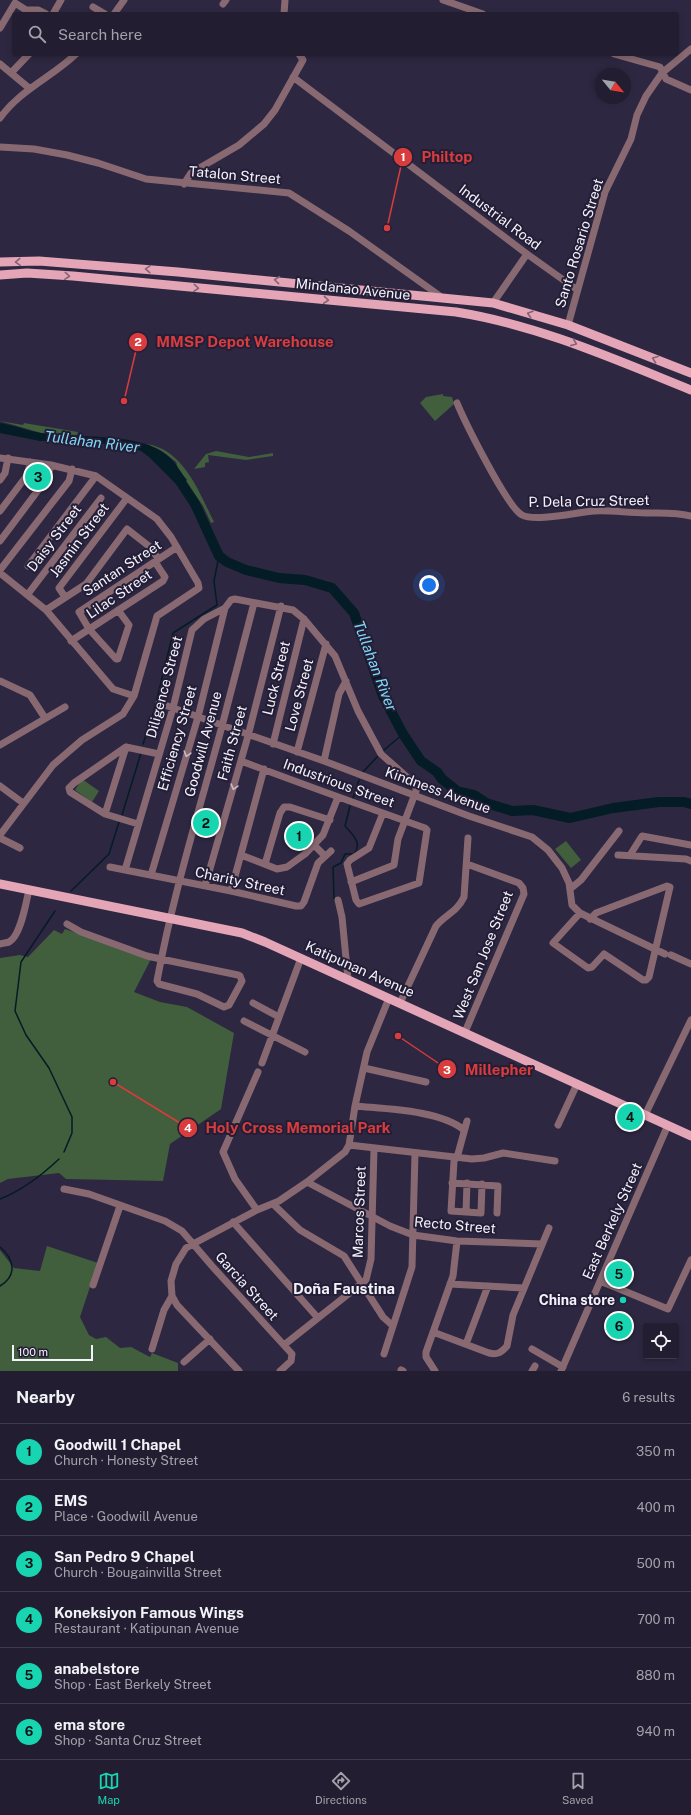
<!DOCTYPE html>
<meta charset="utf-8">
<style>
body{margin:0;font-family:"Public Sans",sans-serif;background:#2a2639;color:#f1f3f6}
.controls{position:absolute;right:12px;bottom:12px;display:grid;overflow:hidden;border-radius:4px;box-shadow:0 2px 6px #0003}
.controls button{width:36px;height:36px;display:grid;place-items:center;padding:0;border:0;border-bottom:1px solid #3f3b4d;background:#221d31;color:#f1f3f6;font:20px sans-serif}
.compass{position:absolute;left:595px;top:68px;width:36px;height:36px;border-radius:50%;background:#221d31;box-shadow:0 2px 6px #0003;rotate:120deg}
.scale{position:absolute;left:12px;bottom:10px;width:81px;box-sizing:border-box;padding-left:4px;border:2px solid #f4f2fc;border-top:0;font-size:11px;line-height:14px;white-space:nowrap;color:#f4f2fc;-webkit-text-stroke:3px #231e36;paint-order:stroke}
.you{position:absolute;left:429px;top:585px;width:14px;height:14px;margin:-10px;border:3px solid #fff;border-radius:50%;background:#1a73e8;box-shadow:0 0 0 6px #1a73e833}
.badge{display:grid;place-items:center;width:26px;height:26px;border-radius:50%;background:#18d5b2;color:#111;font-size:13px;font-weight:700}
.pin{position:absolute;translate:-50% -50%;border:2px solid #fff;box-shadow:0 1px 4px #0006}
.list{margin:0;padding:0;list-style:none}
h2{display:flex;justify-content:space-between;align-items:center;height:52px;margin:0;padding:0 16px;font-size:17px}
h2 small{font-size:13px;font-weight:400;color:#a2a2ab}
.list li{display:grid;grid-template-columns:26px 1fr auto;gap:12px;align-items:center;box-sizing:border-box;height:56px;padding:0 16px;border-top:1px solid #3f3b4d}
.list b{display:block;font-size:15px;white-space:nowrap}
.list p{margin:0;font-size:13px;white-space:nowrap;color:#a2a2ab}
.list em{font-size:13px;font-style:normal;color:#a2a2ab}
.icon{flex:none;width:22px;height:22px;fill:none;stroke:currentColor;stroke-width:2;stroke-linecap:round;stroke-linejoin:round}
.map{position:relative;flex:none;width:691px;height:1371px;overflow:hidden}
.search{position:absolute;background:#221d31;box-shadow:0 2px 6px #0003;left:12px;right:12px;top:12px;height:44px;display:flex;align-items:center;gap:10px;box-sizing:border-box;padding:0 14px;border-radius:4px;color:#a2a2ab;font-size:15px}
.sheet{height:388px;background:#221d31}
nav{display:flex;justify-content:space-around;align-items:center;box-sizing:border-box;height:56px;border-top:1px solid #3f3b4d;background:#221d31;font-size:11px;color:#a2a2ab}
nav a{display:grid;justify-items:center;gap:2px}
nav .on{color:#18d5b2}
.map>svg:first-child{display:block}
</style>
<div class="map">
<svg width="691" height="1371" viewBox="0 0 691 1371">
<rect width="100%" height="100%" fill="#2d2741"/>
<path fill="#415e3d" d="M 443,394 L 443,396 L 452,397 L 454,404 L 435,421 L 420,403 L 426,397 Z
M 0,421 L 23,425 L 24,423 L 78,432 L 77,435 L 41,433 Z
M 147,444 C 184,450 199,492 214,522 L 211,523 L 203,506 L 178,469 L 176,462 L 160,450 Z
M 216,451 L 249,457 L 273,453 L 273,456 L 246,460 L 208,455 L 209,462 L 205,463 L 205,467 L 194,469 L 206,454 Z
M 82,779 L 99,791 L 92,802 L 75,790 Z
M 566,841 L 581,860 L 571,868 L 555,849 Z
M 65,929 L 151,959 L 134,992 L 160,1002 L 187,1007 L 234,1033 L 221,1109 L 170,1144 L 163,1181 L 66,1179 L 59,1173 L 8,1179 L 0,1183 L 0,958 L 20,955 L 28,957 L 54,930 L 62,934 Z
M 47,1246 L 98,1263 L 80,1317 L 89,1335 L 96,1339 L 106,1337 L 120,1348 L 131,1347 L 150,1357 L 152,1353 L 178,1363 L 178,1371 L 0,1371 L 0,1250 L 14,1268 L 40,1271 Z"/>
<path fill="#031c25" d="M 0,423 C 14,425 28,431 41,433 C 75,438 133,433 161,451 C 175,459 177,468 187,480 L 180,488 L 149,457 L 141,451 L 132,448 L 84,441 L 40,441 L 0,433 Z"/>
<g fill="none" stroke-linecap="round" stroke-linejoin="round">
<path stroke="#031c25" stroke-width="1.5" d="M 143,744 L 154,711 L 173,633 L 217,605 L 214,581 L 219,556
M 384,750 L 403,734
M 362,773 L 378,756
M 353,798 L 359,780
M 122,815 L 141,753
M 71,891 L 109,854 L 119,822
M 334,899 L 333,867 L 341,863 L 345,854 L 354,854 C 363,843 352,834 345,826 L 350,806
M 55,911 L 21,962 L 15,1011 L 26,1035 L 49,1068 L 72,1117 L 72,1133 L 64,1152
M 0,1199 C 23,1190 41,1176 59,1159
M 0,1247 C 14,1259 18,1275 0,1286"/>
<path stroke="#031c25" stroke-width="10" d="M 176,475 L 195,504 L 219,556 L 227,562 L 246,570 L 279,578 L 305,580 L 332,588 L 354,613 L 383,696 L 403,734 L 421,761 L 437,772 L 442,779 L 457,791 L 474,795 L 486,803 L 512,811 L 533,810 L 570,818 L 613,808 L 659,802 L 684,802 L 691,804"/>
<path stroke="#886972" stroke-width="7" d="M 443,0 L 483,14
M 223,4 L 226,0
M 93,7 L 105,14
M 53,14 L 61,0
M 114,14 L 124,0
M 284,14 L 285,0
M 0,28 L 15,3 L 26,10 L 38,10 L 46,14
M 614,54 L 660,67 L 666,79 L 691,90
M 0,64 L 29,88
M 11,73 L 29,54
M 293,77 L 527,254 L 576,289
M 0,118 C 20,90 52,77 76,54
M 0,147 L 34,149 L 67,155 L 98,163 L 146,179 L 289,193 L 349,231 L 440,296
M 184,184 L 191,173 L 239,145 L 264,124 L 275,110 L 303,60 L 299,54
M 493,303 L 527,254
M 568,325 L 605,192 L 631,139 L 637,115 L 646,96 L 662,73 L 691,49
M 457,403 C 465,422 507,507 522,515 C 535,522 578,512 594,511 C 611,510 628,513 646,513 C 661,513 676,512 691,516
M 0,458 L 51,465 L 96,476 L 157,519 L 171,537 L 198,583 L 199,588 L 157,616 L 134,696 L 123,714 L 82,740 L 53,765 L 0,835
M 0,480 L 5,473 L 8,458
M 0,511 L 28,474 L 30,462
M 0,541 L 48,477 L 51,465
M 28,566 L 96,476
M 0,570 L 69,481 L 72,469
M 0,573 L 46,610 L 113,689 L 134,696
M 28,594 L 101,498
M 65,597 L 59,588 L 127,498
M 46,610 L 86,584 L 127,529 L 150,547 L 157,557 L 157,565 L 165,577 L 163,581 L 71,641
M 118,610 L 129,625 L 118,659 L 116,659 L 89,629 L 79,612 L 177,547
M 0,681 L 30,695 L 45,718
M 159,703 L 324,761 L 469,816 L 532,837 L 548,850 L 562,868 L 569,883 L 572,905 L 580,913 L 665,954
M 273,744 L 304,619
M 0,745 L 65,707
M 297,752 L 326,644
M 241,761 C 302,784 363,806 425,828 L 427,830 L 419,883 L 359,904 L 356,900 L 347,864 L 350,860 L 369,848 L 383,813
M 324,761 L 339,694 L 346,681
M 0,786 L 23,803
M 105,814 L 126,747
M 138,824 L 105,814 L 70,792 L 69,788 L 74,783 L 126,747 L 159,754
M 0,838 L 20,848
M 314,845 L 325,856
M 241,855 L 277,869 L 287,867 L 305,854 L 323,835 L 338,797
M 618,855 L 686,859 L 691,861
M 630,855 L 642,836 L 691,845
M 265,864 L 280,813 L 284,807 L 290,807 L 330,820
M 110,867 L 231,891 L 296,906 L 301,906 L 304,902 L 318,863 L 331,851
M 125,870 L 173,708 L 192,630 L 204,619 L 225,608 L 231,600 L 235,599 L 293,610 L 304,619 L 335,656 L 358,711 L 381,754 L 416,785 L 416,791 L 398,839 L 394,865 L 351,882
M 151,875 L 198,717 L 225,608
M 205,886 L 248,736 L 281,606
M 570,889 L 581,880 L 619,831
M 231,891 L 264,769
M 338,900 L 342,917 L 348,979
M 580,913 L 553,943 L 588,968 L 592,967 L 604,954 L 643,980 L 646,980 L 649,977 L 670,887 L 667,886 L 596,913 L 590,919
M 67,924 L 81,932 L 147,956 L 161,959 L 238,975 L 240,976 L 242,981 L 229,1005 L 224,1007 L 197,994 L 159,984 L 157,981 C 173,894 199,811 222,726 C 233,685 243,644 254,603
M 0,944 C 3,943 7,943 9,942 C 21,936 26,902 29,890
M 671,955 L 691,964
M 253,1003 L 279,1017
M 400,1003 L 436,926 C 445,915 457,912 464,897 L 468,838
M 244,1021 L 305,1052
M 465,1032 L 524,894 L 523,888 L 519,883 L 467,864
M 262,1063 L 301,958
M 364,1068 L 426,1082
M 355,1106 C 385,1109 440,1110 464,1130
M 645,1115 L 691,1020
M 467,1121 L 458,1154 L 454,1161 L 451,1211 L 481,1213 L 482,1184
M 558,1125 L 577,1084
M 349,1145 L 472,1159 L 484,1158 L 503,1153 L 555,1161
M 307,1182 L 390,1226 L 413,1235 L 457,1241 L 542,1244
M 452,1183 L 498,1186 L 497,1213
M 64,1189 L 89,1194 L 165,1221 L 182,1231 L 212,1266 L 292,1354 L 291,1361 L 280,1371
M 273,1204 L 300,1230 L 344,1256 L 383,1317 L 393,1326
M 257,1210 L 235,1179 L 223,1152 L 258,1072
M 466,1212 L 467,1183
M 233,1222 L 318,1318
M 600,1281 L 668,1309 L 691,1260
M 450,1284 L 524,1288
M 93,1285 L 120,1206
M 433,1332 L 489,1353 C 497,1355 501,1353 507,1346 L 513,1315 L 549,1228
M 466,1344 L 488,1286
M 284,1345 L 366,1280 L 371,1259 L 374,1149
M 152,1349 L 164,1310 L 172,1296
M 532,1349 L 563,1367
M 384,1354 L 412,1267 L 415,1153
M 184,1362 L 210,1339
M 401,1370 L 403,1371
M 239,1371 L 177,1305 L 172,1296 L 171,1281 L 176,1264 L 186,1248 L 193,1244 L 257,1210 L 279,1201 L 307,1182 L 345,1152 L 349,1145 L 355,1106 L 367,1052 L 389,998
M 435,1371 L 426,1357 L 426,1352 L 453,1276 L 457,1241
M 532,1371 L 535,1366
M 561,1371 L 668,1125"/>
<path stroke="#e4a6b7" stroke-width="9" d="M 0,262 L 39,261 L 178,272 L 493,303 L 568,325 L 691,373
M 0,275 L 27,273 L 73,276 L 456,312 C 538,325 614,359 691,390
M 0,884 L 242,933 L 265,942 L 691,1136"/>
</g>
<defs><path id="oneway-chevron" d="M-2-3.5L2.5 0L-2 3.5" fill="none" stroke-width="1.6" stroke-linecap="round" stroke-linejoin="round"/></defs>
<g stroke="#846276">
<use href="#oneway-chevron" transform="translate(18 262) rotate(177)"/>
<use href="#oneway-chevron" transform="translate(148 269) rotate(-176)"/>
<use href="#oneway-chevron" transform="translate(67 276) rotate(5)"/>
<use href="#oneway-chevron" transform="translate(277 280) rotate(-174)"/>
<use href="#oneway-chevron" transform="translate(196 288) rotate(5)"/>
<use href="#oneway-chevron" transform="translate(326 300) rotate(6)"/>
<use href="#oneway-chevron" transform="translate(530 314) rotate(-163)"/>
<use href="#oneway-chevron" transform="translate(574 343) rotate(22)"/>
<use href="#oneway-chevron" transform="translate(655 359) rotate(-159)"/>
</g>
<g stroke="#c9bbc5">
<use href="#oneway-chevron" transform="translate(187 754) rotate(107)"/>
<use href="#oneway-chevron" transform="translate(234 787) rotate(106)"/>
</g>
<circle fill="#18d5b2" stroke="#231e36" stroke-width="1.5" cx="623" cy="1300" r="4"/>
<g text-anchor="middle" stroke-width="4" stroke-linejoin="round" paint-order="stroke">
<g font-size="14" fill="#f4f2fc" stroke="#231e36">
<text transform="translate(235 175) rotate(5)" y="5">Tatalon Street</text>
<text transform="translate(500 217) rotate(37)" y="5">Industrial Road</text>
<text transform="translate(579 243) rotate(-73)" y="5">Santo Rosario Street</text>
<text transform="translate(353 289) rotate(6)" y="5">Mindanao Avenue</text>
<text transform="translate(589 501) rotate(-1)" y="5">P. Dela Cruz Street</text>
<text transform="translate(54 538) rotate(-53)" y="5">Daisy Street</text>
<text transform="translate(79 540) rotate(-53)" y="5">Jasmin Street</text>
<text transform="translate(122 568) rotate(-33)" y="5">Santan Street</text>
<text transform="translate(119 594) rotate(-34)" y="5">Lilac Street</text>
<text transform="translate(276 678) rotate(-76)" y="5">Luck Street</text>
<text transform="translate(164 687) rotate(-75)" y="5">Diligence Street</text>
<text transform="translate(299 695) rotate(-75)" y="5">Love Street</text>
<text transform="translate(177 738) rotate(-74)" y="5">Efficiency Street</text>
<text transform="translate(232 743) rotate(-75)" y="5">Faith Street</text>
<text transform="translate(203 744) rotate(-75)" y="5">Goodwill Avenue</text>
<text transform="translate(339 783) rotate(20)" y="5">Industrious Street</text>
<text transform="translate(438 790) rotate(20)" y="5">Kindness Avenue</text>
<text transform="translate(240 881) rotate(12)" y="5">Charity Street</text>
<text transform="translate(483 955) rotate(-68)" y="5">West San Jose Street</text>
<text transform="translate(360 969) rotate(24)" y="5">Katipunan Avenue</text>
<text transform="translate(359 1212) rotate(-88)" y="5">Marcos Street</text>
<text transform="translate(612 1221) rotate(-66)" y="5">East Berkely Street</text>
<text transform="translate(455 1225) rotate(5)" y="5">Recto Street</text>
<text transform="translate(247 1286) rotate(48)" y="5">Garcia Street</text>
</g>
<g font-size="14" font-weight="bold" fill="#f4f2fc" stroke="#231e36" text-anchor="end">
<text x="615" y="1305">China store</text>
</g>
<g font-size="15" font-style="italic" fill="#7fd6f7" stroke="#231e36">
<text transform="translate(92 442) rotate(7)" y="5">Tullahan River</text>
<text transform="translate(375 666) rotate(69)" y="5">Tullahan River</text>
</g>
<g font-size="15" font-weight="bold" fill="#f4f2fc" stroke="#231e36">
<text x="344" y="1294">Doña Faustina</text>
</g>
</g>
<path fill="none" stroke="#d93c3d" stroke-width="1.5" d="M387 228L403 157M124 401L138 342M398 1036L447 1069M113 1082L188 1128"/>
<g fill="#d93c3d" stroke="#231e36" stroke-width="1.5">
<circle cx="387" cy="228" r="4"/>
<circle cx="124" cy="401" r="4"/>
<circle cx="398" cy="1036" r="4"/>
<circle cx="113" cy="1082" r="4"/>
<circle cx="403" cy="157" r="10"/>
<circle cx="138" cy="342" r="10"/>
<circle cx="447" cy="1069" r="10"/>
<circle cx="188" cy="1128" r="10"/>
</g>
<g font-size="12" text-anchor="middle" font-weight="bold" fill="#fff">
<text x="403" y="161">1</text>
<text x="138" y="346">2</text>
<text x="447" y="1074">3</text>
<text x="188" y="1132">4</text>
</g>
<g font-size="15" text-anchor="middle" font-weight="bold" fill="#d93c3d" stroke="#231e36" stroke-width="4" stroke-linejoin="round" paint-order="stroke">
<text x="447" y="162">Philtop</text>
<text x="245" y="347">MMSP Depot Warehouse</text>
<text x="499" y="1075">Millepher</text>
<text x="298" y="1133">Holy Cross Memorial Park</text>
</g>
</svg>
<div class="controls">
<button><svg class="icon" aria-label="locate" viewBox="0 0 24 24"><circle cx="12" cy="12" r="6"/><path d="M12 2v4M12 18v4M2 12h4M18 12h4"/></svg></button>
</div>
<svg class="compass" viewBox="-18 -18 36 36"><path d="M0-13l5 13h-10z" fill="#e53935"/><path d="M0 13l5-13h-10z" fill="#a2a2ab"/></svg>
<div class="scale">100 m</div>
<div class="you"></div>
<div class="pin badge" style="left:299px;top:836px">1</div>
<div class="pin badge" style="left:206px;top:823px">2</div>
<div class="pin badge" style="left:38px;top:477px">3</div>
<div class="pin badge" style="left:630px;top:1117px">4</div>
<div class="pin badge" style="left:619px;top:1274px">5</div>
<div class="pin badge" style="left:619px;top:1326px">6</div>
<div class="search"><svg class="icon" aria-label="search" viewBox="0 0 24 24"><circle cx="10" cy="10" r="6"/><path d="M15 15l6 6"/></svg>Search here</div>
</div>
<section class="sheet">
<h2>Nearby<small>6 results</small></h2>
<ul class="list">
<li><span class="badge">1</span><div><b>Goodwill 1 Chapel</b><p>Church · Honesty Street</p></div><em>350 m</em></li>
<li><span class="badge">2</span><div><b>EMS</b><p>Place · Goodwill Avenue</p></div><em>400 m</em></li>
<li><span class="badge">3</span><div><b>San Pedro 9 Chapel</b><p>Church · Bougainvilla Street</p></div><em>500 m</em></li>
<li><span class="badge">4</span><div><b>Koneksiyon Famous Wings</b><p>Restaurant · Katipunan Avenue</p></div><em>700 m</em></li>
<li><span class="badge">5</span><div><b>anabelstore</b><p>Shop · East Berkely Street</p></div><em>880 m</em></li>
<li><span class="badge">6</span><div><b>ema store</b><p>Shop · Santa Cruz Street</p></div><em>940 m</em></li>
</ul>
</section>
<nav>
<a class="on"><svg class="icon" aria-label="map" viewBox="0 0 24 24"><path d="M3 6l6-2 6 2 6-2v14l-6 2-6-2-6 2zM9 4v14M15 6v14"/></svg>Map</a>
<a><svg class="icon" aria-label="directions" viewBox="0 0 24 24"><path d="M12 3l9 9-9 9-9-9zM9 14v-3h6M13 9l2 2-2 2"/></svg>Directions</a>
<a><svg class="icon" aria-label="saved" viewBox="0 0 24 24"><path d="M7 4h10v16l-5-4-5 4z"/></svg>Saved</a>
</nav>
